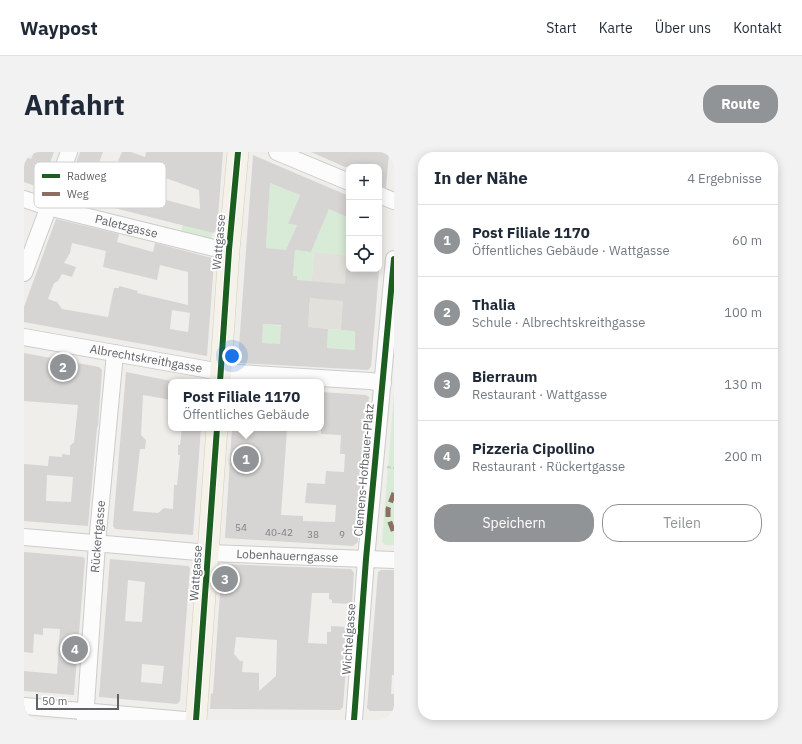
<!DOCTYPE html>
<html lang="de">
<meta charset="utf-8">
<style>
body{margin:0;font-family:"IBM Plex Sans",sans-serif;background:#f2f2f3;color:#1f2937}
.controls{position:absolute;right:12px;top:12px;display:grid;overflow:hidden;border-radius:8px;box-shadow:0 2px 10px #0003}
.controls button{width:36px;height:36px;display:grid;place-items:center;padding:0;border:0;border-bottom:1px solid #e0e1e3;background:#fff;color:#1f2937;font:20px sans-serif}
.scale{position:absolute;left:12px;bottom:10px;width:83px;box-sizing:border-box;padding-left:4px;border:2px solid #5f6368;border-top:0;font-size:11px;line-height:14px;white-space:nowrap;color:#5f6368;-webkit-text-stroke:3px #fff;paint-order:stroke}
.you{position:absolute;left:208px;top:204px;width:14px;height:14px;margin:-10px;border:3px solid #fff;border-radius:50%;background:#1a73e8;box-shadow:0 0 0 6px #1a73e833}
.badge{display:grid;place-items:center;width:26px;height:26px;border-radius:50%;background:#919496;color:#fff;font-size:13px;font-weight:700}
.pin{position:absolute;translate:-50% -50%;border:2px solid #fff;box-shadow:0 1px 4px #0006}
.popup{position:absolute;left:144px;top:227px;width:156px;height:52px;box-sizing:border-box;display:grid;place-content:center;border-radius:8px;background:#fff;filter:drop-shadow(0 1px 3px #0005);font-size:13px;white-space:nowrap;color:#747a83}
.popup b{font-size:15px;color:#1f2937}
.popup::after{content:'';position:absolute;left:50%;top:100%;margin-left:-8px;border:8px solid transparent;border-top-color:#fff}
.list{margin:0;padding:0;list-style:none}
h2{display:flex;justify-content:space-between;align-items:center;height:52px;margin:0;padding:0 16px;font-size:17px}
h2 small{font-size:13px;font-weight:400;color:#747a83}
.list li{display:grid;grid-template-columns:26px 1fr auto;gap:12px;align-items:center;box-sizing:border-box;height:72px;padding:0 16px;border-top:1px solid #e0e1e3}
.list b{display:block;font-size:15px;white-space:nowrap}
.list p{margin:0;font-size:13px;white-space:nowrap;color:#747a83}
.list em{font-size:13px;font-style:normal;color:#747a83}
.actions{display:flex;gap:8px;padding:12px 16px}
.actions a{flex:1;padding:9px 0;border:1px solid #919496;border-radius:16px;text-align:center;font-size:14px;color:#919496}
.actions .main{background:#919496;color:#fff}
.icon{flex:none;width:22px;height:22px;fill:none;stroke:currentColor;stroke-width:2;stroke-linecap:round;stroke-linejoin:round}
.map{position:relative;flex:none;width:370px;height:568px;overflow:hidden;border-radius:16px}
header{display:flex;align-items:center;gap:24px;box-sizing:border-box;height:56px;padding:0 20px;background:#fff;border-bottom:1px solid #e0e1e3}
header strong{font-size:19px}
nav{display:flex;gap:22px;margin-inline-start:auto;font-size:14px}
.intro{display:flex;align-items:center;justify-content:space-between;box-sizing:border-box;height:96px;padding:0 24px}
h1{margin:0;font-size:28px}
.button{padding:10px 18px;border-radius:16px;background:#919496;color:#fff;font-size:14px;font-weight:700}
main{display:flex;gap:24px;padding:0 24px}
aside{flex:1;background:#fff;border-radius:16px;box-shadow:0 2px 10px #0003}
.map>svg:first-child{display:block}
</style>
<header>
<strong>Waypost</strong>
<nav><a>Start</a><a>Karte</a><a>Über uns</a><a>Kontakt</a></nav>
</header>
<div class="intro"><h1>Anfahrt</h1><a class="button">Route</a></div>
<main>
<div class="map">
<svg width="370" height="568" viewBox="0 0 370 568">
<rect width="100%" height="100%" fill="#efeeea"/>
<path fill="#e2e0da" d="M 290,100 L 325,103 L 325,117 L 355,117 L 356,105 L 350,181 L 284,175 Z"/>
<path fill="#d8ebd6" d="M 246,31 L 276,43 L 264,72 L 273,73 L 262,98 L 242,96 Z
M 305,57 L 325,66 L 325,103 L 290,100 L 286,150 L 271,149 L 273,124 L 269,124 L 271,98 L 287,100 Z
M 159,73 L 189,81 L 187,87 L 157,79 Z
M 236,172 L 261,174 L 256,192 L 238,194 Z
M 304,177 L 331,179 L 331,198 L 303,196 Z
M 370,242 L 370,393 L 361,393 L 358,389 Z"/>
<path fill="#d6d5d3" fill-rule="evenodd" d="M 10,0 L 30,0 L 17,36 L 0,30 L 0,4 L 7,7 Z
M 56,0 L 79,0 L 70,24 L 78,27 L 81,31 L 109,37 L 108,39 L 176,57 L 175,38 L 94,9 L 98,0 L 107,0 L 121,5 L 122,0 L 199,0 L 193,78 L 189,81 L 43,44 L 41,41 Z
M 287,0 L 365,0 L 362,36 L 355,34 L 355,15 L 321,15 Z
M 229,3 L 325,44 L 325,66 L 305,57 L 287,100 L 271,98 L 269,124 L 273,124 L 273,128 L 321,132 L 322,117 L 355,117 L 347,215 L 344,218 L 216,211 L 214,208 ZM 246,31 L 276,43 L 264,72 L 273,73 L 262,98 L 242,96 ZM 286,146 L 319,149 L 317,178 L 331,179 L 331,198 L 303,196 L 304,177 L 284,175 ZM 239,172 L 257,173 L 256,192 L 238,191 Z
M 32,67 L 95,82 L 93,90 L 129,100 L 131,91 L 188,106 L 190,110 L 183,204 L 0,170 L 0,155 ZM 48,91 L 82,99 L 79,115 L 133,128 L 136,113 L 164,120 L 164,153 L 113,141 L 114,139 L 95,134 L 95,136 L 90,136 L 84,165 L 38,157 L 33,150 L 24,147 L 30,131 L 34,129 L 38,122 L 48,125 L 52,115 L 40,111 L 46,101 ZM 148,158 L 166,161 L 164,180 L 146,177 Z
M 0,201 L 75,215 L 78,218 L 74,274 L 73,276 L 64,374 L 0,369 L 0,312 L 24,314 L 25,304 L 38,305 L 38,302 L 46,303 L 46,294 L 50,290 L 54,253 L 0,249 ZM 23,323 L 49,325 L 47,350 L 22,349 Z
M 102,220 L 147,229 L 147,248 L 119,243 L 117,283 L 122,288 L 121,297 L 116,297 L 109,359 L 134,361 L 140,356 L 149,357 L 150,333 L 153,333 L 156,303 L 154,303 L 154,293 L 156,293 L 158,276 L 177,276 L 169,383 L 91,377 L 89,374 Z
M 297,240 L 342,243 L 345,245 L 340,284 L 334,390 L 329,394 L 201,386 L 208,276 L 263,278 L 257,363 L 279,364 L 279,369 L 311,370 L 312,353 L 281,351 L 283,331 L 301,332 L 302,319 L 320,320 L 321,302 L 316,302 L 317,283 L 297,282 Z
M 0,400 L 59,405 L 61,407 L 50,543 L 0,539 L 0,519 L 33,522 L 36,477 L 19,476 L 19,483 L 10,482 L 9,501 L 0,500 Z
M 86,407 L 164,414 L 166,416 L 156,549 L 153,552 L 75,545 ZM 104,428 L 121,430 L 118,470 L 101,469 ZM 118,512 L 140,514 L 138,532 L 117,530 Z
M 198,412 L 327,417 L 330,421 L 328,452 L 308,451 L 308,448 L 305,447 L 305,441 L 288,441 L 284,491 L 303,492 L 303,480 L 307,480 L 307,474 L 325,475 L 319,555 L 316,558 L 186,557 L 187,541 L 189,542 ZM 212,485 L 253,488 L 252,524 L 235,539 L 235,521 L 218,520 L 219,509 L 216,509 L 210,502 Z
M 357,418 L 370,418 L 370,523 L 368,523 L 367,542 L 370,542 L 370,559 L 346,559 L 343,556 L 354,420 Z"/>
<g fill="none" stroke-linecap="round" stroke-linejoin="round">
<defs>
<g id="minor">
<path d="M 253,0 L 325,30"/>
<path d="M 355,43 L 370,49"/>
<path id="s1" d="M 0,47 L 24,55 L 194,97 L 205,98"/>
<path d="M 0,121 L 45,0"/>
<path id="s2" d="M 0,185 L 197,220 L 346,229 L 359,231"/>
<path id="s3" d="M 0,385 L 185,401 L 370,408"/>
<path d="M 0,554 L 161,568"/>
<path id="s4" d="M 61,568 L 73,392 L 91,201"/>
<path d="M 330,568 L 342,407 L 370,107"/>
</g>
<path id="major" d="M 196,230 L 205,98 L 214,0
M 172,568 L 193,276"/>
</defs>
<use href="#minor" stroke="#cbcccc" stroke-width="18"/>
<use href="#major" stroke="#d7ceb8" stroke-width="22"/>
<path stroke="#cacfcc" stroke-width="2" stroke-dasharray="4 2" stroke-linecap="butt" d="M 363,315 L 370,316"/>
<use href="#minor" stroke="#fdfcfc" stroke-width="16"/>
<use href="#major" stroke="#f4f2e9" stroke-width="21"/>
<path stroke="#8d6e63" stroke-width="5" stroke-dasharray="10 5" stroke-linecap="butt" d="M 370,341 L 364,357 L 364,365 L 370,381"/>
<defs>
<path id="cycleway" d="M 196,230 L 205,98 L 214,0
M 172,568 L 193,276
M 330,568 L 342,407 L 370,107"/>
</defs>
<use href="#cycleway" stroke="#fff" stroke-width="8"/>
<use href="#cycleway" stroke="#1b5e20" stroke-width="6"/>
</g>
<g text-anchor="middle" stroke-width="4" stroke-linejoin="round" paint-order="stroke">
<g font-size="10" fill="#7e8184">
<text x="217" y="379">54</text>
<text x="255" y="384">40-42</text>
<text x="289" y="386">38</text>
<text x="318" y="386">9</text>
</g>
<g font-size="12" fill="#5f6368" stroke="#fff">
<text dy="4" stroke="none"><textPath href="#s1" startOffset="106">Paletzgasse</textPath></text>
<text transform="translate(195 90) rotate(-85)" y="4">Wattgasse</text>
<text dy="4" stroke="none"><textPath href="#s2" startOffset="124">Albrechtskreithgasse</textPath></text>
<text transform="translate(340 318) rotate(-85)" y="4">Clemens-Hofbauer-Platz</text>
<text dy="4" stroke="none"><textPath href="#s4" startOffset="184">Rückertgasse</textPath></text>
<text dy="4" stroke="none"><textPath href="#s3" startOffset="264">Lobenhauerngasse</textPath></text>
<text transform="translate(172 421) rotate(-86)" y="4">Wattgasse</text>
<text transform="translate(325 487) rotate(-86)" y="4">Wichtelgasse</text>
</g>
</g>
<rect x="10" y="10" width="132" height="46" rx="6" fill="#fff" stroke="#cfd0d2" stroke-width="1"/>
<rect x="18" y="22" width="18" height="4" fill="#1b5e20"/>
<rect x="18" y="40" width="18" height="4" fill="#8d6e63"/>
<g font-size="11" fill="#5f6368">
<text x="43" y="28">Radweg</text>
<text x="43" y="46">Weg</text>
</g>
</svg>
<div class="controls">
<button>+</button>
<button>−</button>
<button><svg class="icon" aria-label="locate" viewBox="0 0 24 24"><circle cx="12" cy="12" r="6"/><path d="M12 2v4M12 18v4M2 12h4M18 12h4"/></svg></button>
</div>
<div class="scale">50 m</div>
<div class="you"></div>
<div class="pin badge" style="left:222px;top:307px">1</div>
<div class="popup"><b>Post Filiale 1170</b>Öffentliches Gebäude</div>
<div class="pin badge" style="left:39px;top:215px">2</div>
<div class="pin badge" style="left:201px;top:427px">3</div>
<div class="pin badge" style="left:51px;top:497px">4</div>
</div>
<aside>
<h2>In der Nähe<small>4 Ergebnisse</small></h2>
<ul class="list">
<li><span class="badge">1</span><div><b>Post Filiale 1170</b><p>Öffentliches Gebäude · Wattgasse</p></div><em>60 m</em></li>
<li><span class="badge">2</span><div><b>Thalia</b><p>Schule · Albrechtskreithgasse</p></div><em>100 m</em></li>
<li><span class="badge">3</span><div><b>Bierraum</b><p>Restaurant · Wattgasse</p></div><em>130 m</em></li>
<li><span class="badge">4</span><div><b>Pizzeria Cipollino</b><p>Restaurant · Rückertgasse</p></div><em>200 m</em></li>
</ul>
<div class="actions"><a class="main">Speichern</a><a>Teilen</a></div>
</aside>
</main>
